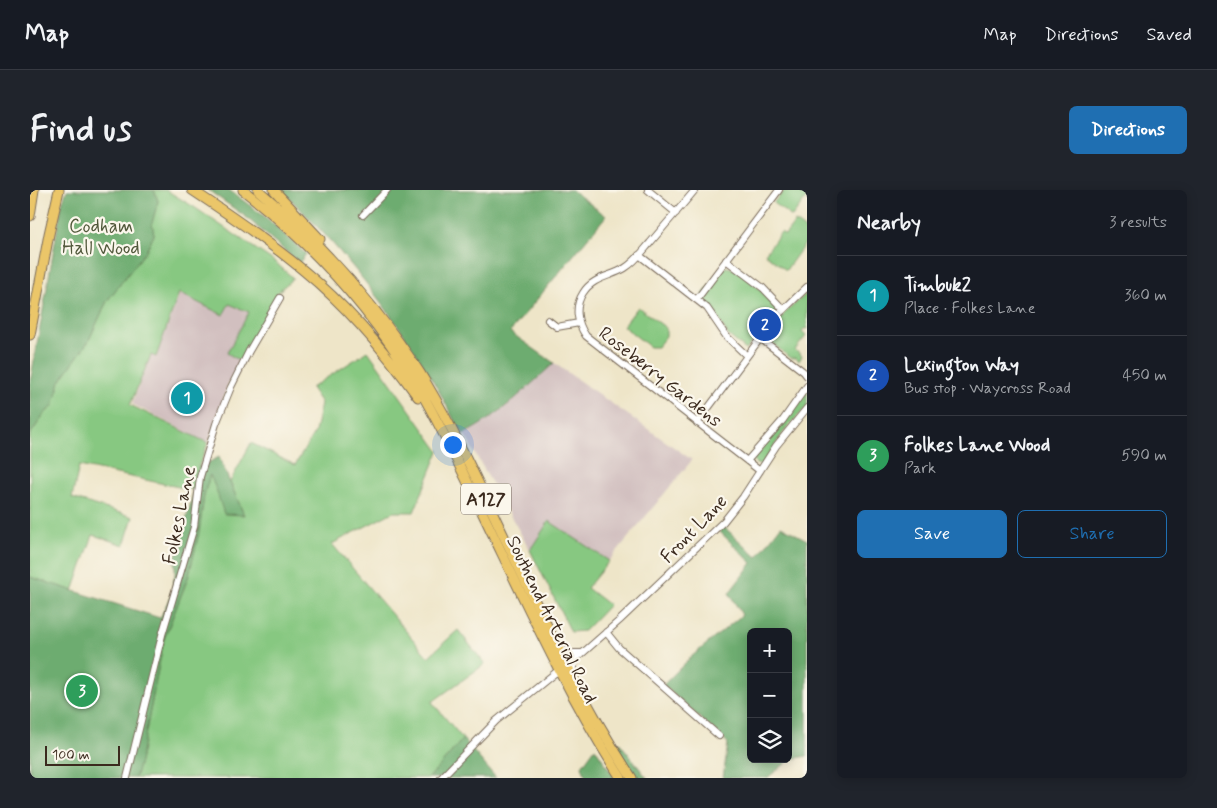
<!DOCTYPE html>
<meta charset="utf-8">
<style>
body{margin:0;font-family:Mynerve,sans-serif;background:#20242c;color:#f1f3f6}
.controls{position:absolute;right:15px;bottom:15px;display:grid;overflow:hidden;border-radius:8px;box-shadow:0 2px 12px #0003}
.controls button{width:45px;height:45px;display:grid;place-items:center;padding:0;border:0;border-bottom:1px solid #363941;background:#171b24;color:#f1f3f6;font:25px sans-serif}
.scale{position:absolute;left:15px;bottom:12px;width:75px;box-sizing:border-box;padding-left:5px;border:2px solid #3b2a1e;border-top:0;font-size:14px;line-height:18px;white-space:nowrap;color:#3b2a1e;-webkit-text-stroke:4px #fbf7ec;paint-order:stroke}
.you{position:absolute;left:422px;top:254px;width:18px;height:18px;margin:-12px;border:4px solid #fff;border-radius:50%;background:#1a73e8;box-shadow:0 0 0 8px #1a73e833}
.badge{display:grid;place-items:center;width:32px;height:32px;border-radius:50%;background:#1f6fb2;color:#fff;font-size:16px;font-weight:700}
.pin{position:absolute;translate:-50% -50%;border:2px solid #fff;box-shadow:0 1px 5px #0006}
.list{margin:0;padding:0;list-style:none}
h2{display:flex;justify-content:space-between;align-items:center;height:65px;margin:0;padding:0 20px;font-size:21px}
h2 small{font-size:16px;font-weight:400;color:#9ea1a6}
.list li{display:grid;grid-template-columns:32px 1fr auto;gap:15px;align-items:center;box-sizing:border-box;height:80px;padding:0 20px;border-top:1px solid #363941}
.list b{display:block;font-size:19px;white-space:nowrap}
.list p{margin:0;font-size:16px;white-space:nowrap;color:#9ea1a6}
.list em{font-size:16px;font-style:normal;color:#9ea1a6}
.actions{display:flex;gap:10px;padding:15px 20px}
.actions a{flex:1;padding:11px 0;border:1px solid #1f6fb2;border-radius:8px;text-align:center;font-size:18px;color:#1f6fb2}
.actions .main{background:#1f6fb2;color:#fff}
.icon{flex:none;width:28px;height:28px;fill:none;stroke:currentColor;stroke-width:2;stroke-linecap:round;stroke-linejoin:round}
.map{position:relative;flex:none;width:777px;height:588px;overflow:hidden;border-radius:8px}
header{display:flex;align-items:center;gap:30px;box-sizing:border-box;height:70px;padding:0 25px;background:#171b24;border-bottom:1px solid #363941}
header strong{font-size:24px}
nav{display:flex;gap:28px;margin-inline-start:auto;font-size:18px}
.intro{display:flex;align-items:center;justify-content:space-between;box-sizing:border-box;height:120px;padding:0 30px}
h1{margin:0;font-size:35px}
.button{padding:12px 22px;border-radius:8px;background:#1f6fb2;color:#fff;font-size:18px;font-weight:700}
main{display:flex;gap:30px;padding:0 30px}
aside{flex:1;background:#171b24;border-radius:8px;box-shadow:0 2px 12px #0003}
.map>svg:first-child{display:block}
</style>
<header>
<strong>Map</strong>
<nav><a>Map</a><a>Directions</a><a>Saved</a></nav>
</header>
<div class="intro"><h1>Find us</h1><a class="button">Directions</a></div>
<main>
<div class="map">
<svg width="777" height="588" viewBox="0 0 777 588">
<rect width="100%" height="100%" fill="#fbf7ec"/>
<filter id="ink" filterUnits="userSpaceOnUse"><feTurbulence type="fractalNoise" baseFrequency=".02" numOctaves="2"/><feDisplacementMap in="SourceGraphic" scale="10" xChannelSelector="R" yChannelSelector="G"/><feConvolveMatrix kernelMatrix="1 2 1 2 8 2 1 2 1" color-interpolation-filters="sRGB"/></filter>
<filter id="wash" filterUnits="userSpaceOnUse"><feTurbulence type="fractalNoise" baseFrequency=".0096" numOctaves="4" result="noise"/><feDisplacementMap in="SourceGraphic" scale="20" xChannelSelector="R" yChannelSelector="G"/><feGaussianBlur stdDeviation="1.12" result="paint"/><feColorMatrix in="noise" values="0 0 0 0 0 0 0 0 0 0 0 0 0 0 0 0 0 1.4 0 .05"/><feComposite in="paint" operator="in"/></filter>
<g filter="url(#wash)">
<rect width="100%" height="100%" fill="#eee5c8"/>
<path fill="#d1bfbf" d="M 150,103 L 193,125 L 199,114 L 219,122 L 198,163 L 210,171 L 198,194 L 178,253 L 102,214 L 121,164 L 126,167 Z
M 524,173 L 662,270 L 579,371 L 519,331 L 500,360 L 434,244 L 462,227 Z"/>
<path fill="#87c881" stroke="#617950" d="M 124,0 L 136,0 L 164,17 L 245,72 L 263,88 L 248,102 L 210,171 L 197,163 L 219,122 L 199,114 L 193,125 L 149,103 L 126,167 L 121,165 L 100,215 L 178,253 L 168,278 L 163,300 L 49,276 L 42,308 L 103,327 L 94,355 L 63,345 L 43,401 L 0,387 L 0,245 L 14,224 L 23,216 L 30,191 L 58,152 L 77,111 L 116,61 L 124,45 L 122,33 L 128,11 Z
M 755,0 L 777,0 L 777,7 L 762,27 L 743,13 Z
M 765,32 L 777,41 L 777,51 L 756,80 L 735,64 L 751,42 L 755,45 Z
M 695,77 C 709,76 737,106 748,118 L 716,160 L 698,145 L 685,123 L 673,110 L 673,104 Z
M 777,103 L 777,139 L 775,138 L 772,142 L 776,146 L 765,160 L 772,166 L 769,171 L 766,168 L 761,168 L 738,150 L 737,146 L 755,123 Z
M 608,117 L 636,138 L 636,146 L 627,157 L 620,157 L 593,136 Z
M 338,161 L 409,261 L 384,322 L 363,322 L 302,354 L 398,467 L 428,440 L 455,474 L 402,512 L 433,549 L 399,588 L 105,588 L 110,572 L 134,449 L 159,385 L 169,342 L 174,305 L 180,284 L 186,299 L 214,325 L 200,292 L 221,253 L 265,275 L 285,242 L 291,213 L 281,198 Z
M 777,201 L 777,217 L 757,237 L 733,273 L 731,275 L 726,274 L 724,270 L 725,267 Z
M 519,331 L 579,371 L 557,398 L 579,415 L 554,441 L 541,442 L 500,360 Z"/>
<path fill="#6dac6f" stroke="#546b46" fill-rule="evenodd" d="M 37,0 L 124,0 L 128,11 L 122,33 L 124,45 L 116,61 L 77,111 L 58,152 L 30,191 L 23,216 L 14,224 L 0,245 L 0,193 L 32,13 Z
M 178,0 L 199,0 L 234,26 L 276,64 L 269,73 L 216,27 Z
M 251,0 L 542,0 L 576,26 L 480,142 L 524,173 C 496,199 469,226 434,244 L 426,234 C 415,212 403,189 389,168 C 352,108 302,49 251,0 Z
M 189,267 L 214,325 L 194,324 L 186,299 L 180,285 L 174,305 L 169,342 L 159,385 L 134,449 L 110,572 L 105,588 L 0,588 L 0,387 L 130,428 L 140,407 L 145,385 L 145,369 L 162,308 L 168,278 Z
M 751,336 L 777,350 L 777,566 L 761,569 L 737,588 L 693,588 L 698,553 L 633,495 L 661,467 L 712,425 L 699,403 L 722,373 L 689,341 L 694,337 L 727,367 ZM 721,442 L 758,442 L 758,569 L 721,569 Z
M 433,549 L 466,588 L 399,588 Z
M 589,552 L 617,588 L 606,588 L 584,557 Z
M 565,558 L 583,585 L 584,588 L 556,588 L 552,576 Z"/>
</g>
<g filter="url(#ink)">
<g fill="none" stroke-linecap="round" stroke-linejoin="round">
<defs>
<path id="minor" d="M 618,0 L 646,23
M 665,0 C 650,18 635,35 620,53 C 613,61 605,72 595,78 C 580,87 563,87 553,103 C 544,117 547,133 556,146 L 730,281
M 333,25 L 357,0
M 609,65 L 677,118 L 696,146 L 717,166
M 696,70 L 733,98 L 753,119
M 667,109 L 749,0
M 518,130 L 527,137 L 549,133
M 730,148 L 774,182 L 777,186
M 667,233 L 747,126 L 777,97
M 717,271 L 753,230 L 777,196
M 576,442 L 589,458 L 689,546
M 529,458 L 539,463 L 552,463
M 543,484 L 543,477 L 547,468 L 589,431 L 694,331 L 713,307 L 746,256 L 777,218
M 97,588 L 132,445 L 164,337 L 170,287 L 186,234 L 201,197 L 219,161 L 250,108
M 411,588 L 466,531 L 525,483 L 529,482"/>
<path id="highway" d="M 162,0 C 200,25 238,51 273,80 C 317,116 355,161 388,207
M 213,0 C 281,53 339,118 384,190 C 410,233 431,279 453,324 C 496,413 537,504 591,588
M 228,0 C 291,53 345,114 390,183 C 417,226 438,272 460,317 C 504,409 546,503 602,588
M 244,0 L 290,49
M 0,26 L 4,0
M 0,145 L 19,44 L 29,0"/>
</defs>
<use href="#minor" stroke="#7a6b5a" stroke-width="8"/>
<use href="#highway" stroke="#7a6b5a" stroke-width="11"/>
<use href="#minor" stroke="#fff" stroke-width="6"/>
<use href="#highway" stroke="#ebc669" stroke-width="9"/>
</g>
</g>
<g text-anchor="middle" stroke-width="4.5" stroke-linejoin="round" paint-order="stroke">
<rect fill="#fbf7ec" stroke="#75685c" stroke-width="1" x="431" y="293.5" width="50" height="31" rx="4"/>
<g font-size="18" font-weight="bold" fill="#3b2a1e">
<text x="456" y="315">A127</text>
</g>
<g font-size="19" fill="#52593c" stroke="#fbf7ec">
<text x="71" y="42">Codham<tspan x="71" dy="22">Hall Wood</tspan></text>
</g>
<g font-size="19" fill="#3b2a1e" stroke="#fbf7ec">
<text transform="translate(631 186) rotate(38)" y="7">Roseberry Gardens</text>
<text transform="translate(148 325) rotate(-78)" y="7">Folkes Lane</text>
<text transform="translate(663 338) rotate(-46)" y="7">Front Lane</text>
<text transform="translate(523 429) rotate(64)" y="7">Southend Arterial Road</text>
</g>
</g>
</svg>
<div class="controls">
<button>+</button>
<button>−</button>
<button><svg class="icon" aria-label="layers" viewBox="0 0 24 24"><path d="M12 4l9 5-9 5-9-5zM3 14l9 5 9-5"/></svg></button>
</div>
<div class="scale">100 m</div>
<div class="you"></div>
<div class="pin badge" style="left:157px;top:208px;background:#0f9aa8">1</div>
<div class="pin badge" style="left:735px;top:135px;background:#1a4fb4">2</div>
<div class="pin badge" style="left:52px;top:501px;background:#2e9e5b">3</div>
</div>
<aside>
<h2>Nearby<small>3 results</small></h2>
<ul class="list">
<li><span class="badge" style="background:#0f9aa8">1</span><div><b>Timbuk2</b><p>Place · Folkes Lane</p></div><em>360 m</em></li>
<li><span class="badge" style="background:#1a4fb4">2</span><div><b>Lexington Way</b><p>Bus stop · Waycross Road</p></div><em>450 m</em></li>
<li><span class="badge" style="background:#2e9e5b">3</span><div><b>Folkes Lane Wood</b><p>Park</p></div><em>590 m</em></li>
</ul>
<div class="actions"><a class="main">Save</a><a>Share</a></div>
</aside>
</main>
